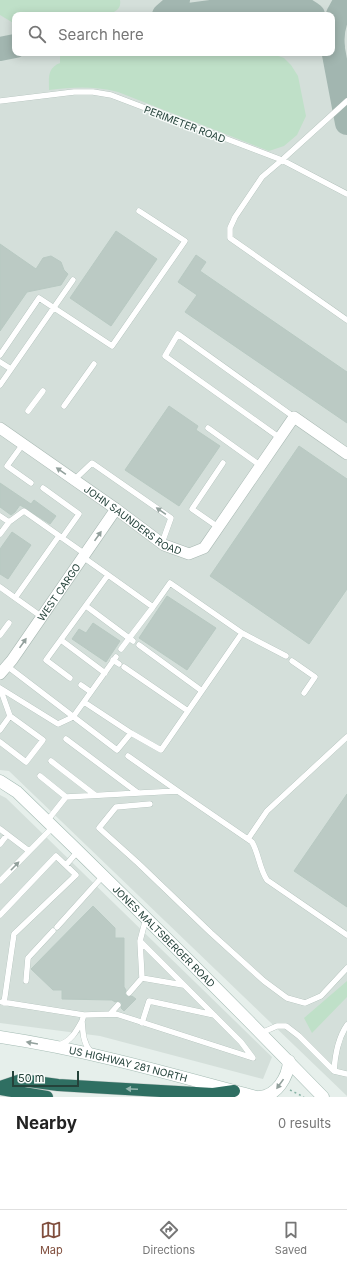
<!DOCTYPE html>
<style>
body{margin:0;font-family:Inter,sans-serif;background:#f2f2f2;color:#222}
.scale{position:absolute;left:12px;bottom:10px;width:67px;box-sizing:border-box;padding-left:4px;border:2px solid #24423a;border-top:0;font-size:11px;line-height:14px;white-space:nowrap;color:#24423a;-webkit-text-stroke:3px #f7fbf9;paint-order:stroke}
.list{margin:0;padding:0;list-style:none}
h2{display:flex;justify-content:space-between;align-items:center;height:52px;margin:0;padding:0 16px;font-size:17px}
h2 small{font-size:13px;font-weight:400;color:#767676}
.icon{flex:none;width:22px;height:22px;fill:none;stroke:currentColor;stroke-width:2;stroke-linecap:round;stroke-linejoin:round}
.map{position:relative;flex:none;width:347px;height:1097px;overflow:hidden}
.search{position:absolute;background:#fff;box-shadow:0 2px 10px #0003;left:12px;right:12px;top:12px;height:44px;display:flex;align-items:center;gap:10px;box-sizing:border-box;padding:0 14px;border-radius:8px;color:#767676;font-size:15px}
.sheet{height:112px;background:#fff}
nav{display:flex;justify-content:space-around;align-items:center;box-sizing:border-box;height:56px;border-top:1px solid #e0e0e0;background:#fff;font-size:11px;color:#767676}
nav a{display:grid;justify-items:center;gap:2px}
nav .on{color:#804e3d}
.map>svg:first-child{display:block}
</style>
<div class="map">
<svg width="347" height="1097" viewBox="0 0 347 1097">
<rect width="100%" height="100%" fill="#e6efeb"/>
<path fill="#d4dfda" fill-rule="evenodd" d="M 0,0 L 347,0 L 347,1096 L 9,771 L 0,770 ZM 15,15 L 332,15 L 332,53 L 15,53 Z
M 0,795 L 6,798 L 272,1057 L 263,1079 L 100,1036 L 0,1023 Z"/>
<path fill="#bfe0c8" d="M 0,0 L 120,0 C 122,11 112,13 103,15 L 15,15 L 15,24 L 0,15 Z
M 66,53 L 270,53 L 284,58 L 291,65 L 298,76 L 306,116 L 297,135 L 284,146 L 269,151 L 118,92 C 93,86 74,87 49,90 C 49,78 47,68 60,63 L 60,54 Z
M 347,981 L 347,997 L 312,1033 L 304,1018 Z"/>
<g fill="none" stroke-linecap="round" stroke-linejoin="round">
<path stroke="#a2b6b0" stroke-width="24" d="M 273,0 C 289,4 299,4 313,15
M 164,15 L 172,8 L 178,0
M 189,15 L 232,9 L 282,0
M 332,44 L 347,123
M 333,47 C 331,30 336,14 347,0
M 0,49 L 15,46"/>
</g>
<path fill="#bbcac4" stroke="#b8c9c2" d="M 116,231 L 157,259 L 111,326 L 70,298 Z
M 0,244 L 36,269 L 43,258 L 51,256 L 61,262 L 64,270 L 68,274 L 61,285 L 27,292 L 0,331 Z
M 196,255 L 206,262 L 200,271 L 347,372 L 347,423 L 185,312 L 197,295 L 178,282 Z
M 169,406 L 198,426 L 196,430 L 220,446 L 179,506 L 125,470 Z
M 299,446 L 347,479 L 347,589 L 309,644 L 210,576 Z
M 0,483 L 31,504 L 34,500 L 56,516 L 50,524 L 20,505 L 15,512 L 11,515 L 0,507 Z
M 12,532 L 31,545 L 8,579 L 0,574 L 0,549 Z
M 167,596 L 216,628 L 187,670 L 139,638 Z
M 93,623 L 120,641 L 106,662 L 72,639 L 79,629 L 86,633 Z
M 347,794 L 347,907 L 294,871 Z
M 93,906 L 115,928 L 115,938 L 124,938 L 124,987 L 126,990 L 125,994 L 128,997 L 132,996 L 136,999 L 124,1011 L 121,1008 L 122,1003 L 118,1001 L 115,1002 L 112,1000 L 62,999 L 62,990 L 53,990 L 31,969 Z"/>
<g fill="none" stroke-linecap="round" stroke-linejoin="round">
<defs>
<path id="lane" d="M 0,101 L 74,92 L 93,92 L 111,95 L 282,160 L 347,101
M 347,194 L 282,160 L 262,177 L 235,217 L 230,228 L 230,238 L 347,320
M 0,355 L 39,298 L 112,346 L 185,241 L 139,211
M 0,362 L 11,369
M 0,385 L 73,280
M 64,406 L 94,364
M 28,411 L 43,391
M 208,428 L 261,466
M 280,438 L 165,356 L 178,334 L 294,417
M 23,444 L 7,466 L 31,483
M 74,480 L 92,463 L 171,518 L 162,543
M 43,488 L 79,514 L 62,538
M 0,516 L 9,522
M 218,527 L 192,509 L 223,463
M 0,534 L 9,522 L 24,511 L 85,554
M 83,557 L 153,607 L 121,649
M 0,587 L 42,617
M 15,598 L 59,536
M 86,606 L 133,641
M 242,633 L 286,656
M 0,635 L 9,623
M 61,640 L 105,673
M 139,645 L 202,691
M 113,660 L 119,664
M 292,661 L 315,677 L 304,693
M 7,666 L 117,750 L 131,733 L 161,750 L 242,633 L 170,583 L 153,607
M 124,667 L 188,711
M 70,678 L 46,660 L 108,575
M 81,685 L 91,692
M 0,688 L 58,724 L 73,717 L 116,657
M 0,688 L 10,716
M 84,702 L 131,733
M 0,730 L 10,716 L 43,740 L 26,762 L 0,742
M 66,739 L 138,793
M 128,756 L 182,794 L 252,842 C 259,854 259,868 267,880 L 347,935
M 51,761 L 95,795
M 40,776 L 66,797
M 150,804 L 116,807 L 99,828 L 138,863 L 211,933 L 264,981 L 287,998 L 305,1003 L 321,996 L 347,968
M 47,821 L 66,797 L 177,791
M 0,829 L 29,851
M 248,839 L 267,811 L 347,737
M 0,844 L 7,835
M 66,865 L 78,851
M 0,881 L 53,827
M 0,915 L 56,856 L 76,875 L 14,934 L 4,1003
M 57,927 L 103,876
M 140,941 L 142,978 L 183,985
M 26,981 L 28,958 L 53,931
M 129,993 L 142,978
M 2,1002 L 84,1015 L 82,1021
M 110,1014 L 118,1005
M 84,1015 L 116,1014 L 253,1058 L 241,1042 L 140,941 L 146,918
M 142,1023 L 149,1001 L 214,1015
M 261,1033 L 277,1026 L 286,1026 L 299,1036 L 334,1071 L 347,1074
M 59,1045 C 71,1041 76,1032 82,1021 C 83,1033 83,1043 91,1052
M 334,1071 C 335,1055 338,1038 347,1025"/>
<g id="street">
<path id="s1" d="M 0,428 L 116,509 L 164,545 L 189,554 L 204,548 L 294,417 L 347,454"/>
<path id="s2" d="M 0,674 L 12,660 L 116,509"/>
</g>
<g id="secondary">
<path id="s3" d="M 0,781 L 17,792 C 121,892 223,994 323,1097"/>
<path id="s4" d="M 0,1037 C 87,1050 171,1074 256,1097"/>
<path d="M 259,1097 C 277,1096 288,1077 289,1061"/>
</g>
<path id="highway" d="M 0,1087 L 21,1080 L 58,1085 L 108,1088 L 213,1094 L 234,1091
M 0,1089 L 47,1097"/>
</defs>
<use href="#lane" stroke="#a8b8b2" stroke-width="6"/>
<use href="#street" stroke="#a8b8b2" stroke-width="12"/>
<use href="#secondary" stroke="#a4bbb3" stroke-width="13"/>
<use href="#highway" stroke="#c2cac8" stroke-width="13"/>
<path stroke="#86b3a5" stroke-width="1.5" stroke-dasharray="2 3" stroke-linecap="butt" d="M 290,1090 L 304,1097"/>
<use href="#lane" stroke="#fff" stroke-width="5.5"/>
<use href="#street" stroke="#fff" stroke-width="11"/>
<use href="#secondary" stroke="#fff" stroke-width="12"/>
<use href="#highway" stroke="#2f6f62" stroke-width="12"/>
</g>
<defs><path id="oneway-solid" d="M-6-.8H1V-3.2L6.5 0L1 3.2V.8H-6Z"/></defs>
<g fill="#92a09c">
<use href="#oneway-solid" transform="translate(61 471) rotate(-145)"/>
<use href="#oneway-solid" transform="translate(161 511) rotate(-145)"/>
<use href="#oneway-solid" transform="translate(98 536) rotate(-55)"/>
<use href="#oneway-solid" transform="translate(23 643) rotate(-55)"/>
<use href="#oneway-solid" transform="translate(15 866) rotate(-46)"/>
<use href="#oneway-solid" transform="translate(32 1043) rotate(-170)"/>
<use href="#oneway-solid" transform="translate(280 1084) rotate(126)"/>
</g>
<use fill="#93b5ae" href="#oneway-solid" transform="translate(132 1089) rotate(-178)"/>
<g text-anchor="middle" stroke-width="3" stroke-linejoin="round" paint-order="stroke">
<g font-size="10" fill="#24423a" stroke="#f7fbf9">
<text transform="translate(185 124) rotate(21)" y="4">PERIMETER ROAD</text>
<text dy="4" stroke="none"><textPath href="#s1" startOffset="162">JOHN SAUNDERS ROAD</textPath></text>
<text dy="4" stroke="none"><textPath href="#s2" startOffset="101">WEST CARGO</textPath></text>
<text dy="4" stroke="none"><textPath href="#s3" startOffset="226">JONES MALTSBERGER ROAD</textPath></text>
<text dy="4" stroke="none"><textPath href="#s4" startOffset="131">US HIGHWAY 281 NORTH</textPath></text>
</g>
</g>
</svg>
<div class="scale">50 m</div>
<div class="search"><svg class="icon" aria-label="search" viewBox="0 0 24 24"><circle cx="10" cy="10" r="6"/><path d="M15 15l6 6"/></svg>Search here</div>
</div>
<section class="sheet">
<h2>Nearby<small>0 results</small></h2>
<ul class="list">
</ul>
</section>
<nav>
<a class="on"><svg class="icon" aria-label="map" viewBox="0 0 24 24"><path d="M3 6l6-2 6 2 6-2v14l-6 2-6-2-6 2zM9 4v14M15 6v14"/></svg>Map</a>
<a><svg class="icon" aria-label="directions" viewBox="0 0 24 24"><path d="M12 3l9 9-9 9-9-9zM9 14v-3h6M13 9l2 2-2 2"/></svg>Directions</a>
<a><svg class="icon" aria-label="saved" viewBox="0 0 24 24"><path d="M7 4h10v16l-5-4-5 4z"/></svg>Saved</a>
</nav>
